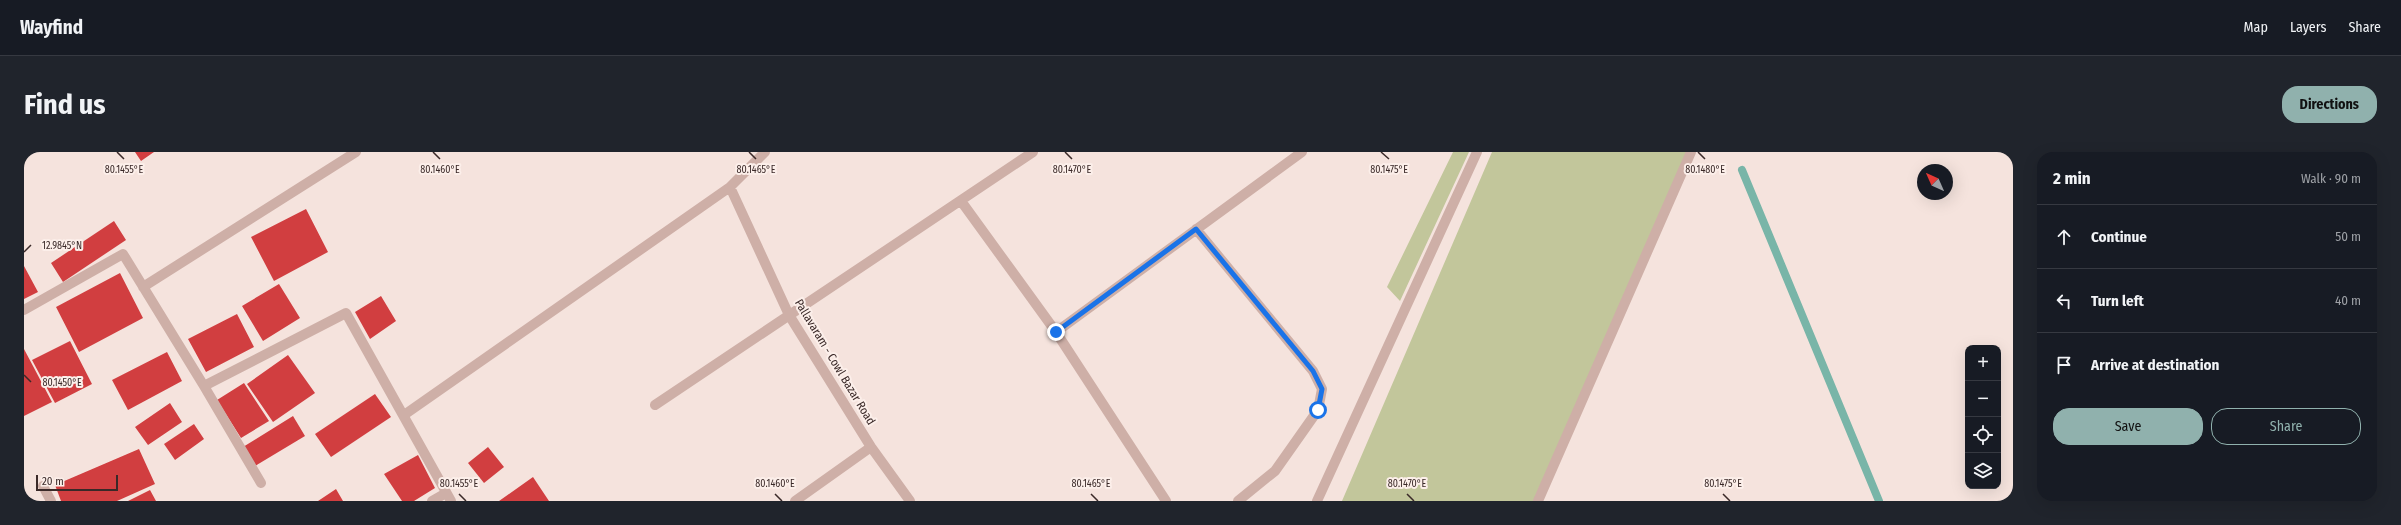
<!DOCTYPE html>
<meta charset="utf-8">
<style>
body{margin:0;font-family:"Fira Sans Condensed",sans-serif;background:#20242c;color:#f1f3f6}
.controls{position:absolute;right:12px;bottom:12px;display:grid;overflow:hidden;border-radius:8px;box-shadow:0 4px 16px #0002}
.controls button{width:36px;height:36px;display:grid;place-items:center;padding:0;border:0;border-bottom:1px solid #363941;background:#171b24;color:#f1f3f6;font:20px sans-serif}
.compass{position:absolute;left:1893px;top:12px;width:36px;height:36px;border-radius:50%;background:#171b24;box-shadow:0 4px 16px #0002;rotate:315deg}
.scale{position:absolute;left:12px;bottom:10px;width:82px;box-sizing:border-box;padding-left:4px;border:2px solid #3a2928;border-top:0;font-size:11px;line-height:14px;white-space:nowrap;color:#3a2928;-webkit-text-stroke:3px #fcefea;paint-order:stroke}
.stop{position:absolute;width:12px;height:12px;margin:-9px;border:3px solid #1a73e8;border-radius:50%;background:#fff}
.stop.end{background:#1a73e8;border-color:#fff;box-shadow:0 1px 4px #0008}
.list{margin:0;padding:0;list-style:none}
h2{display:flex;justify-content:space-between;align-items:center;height:52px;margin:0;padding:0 16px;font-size:17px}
h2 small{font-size:13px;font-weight:400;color:#9ea1a6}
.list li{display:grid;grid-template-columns:26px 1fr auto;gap:12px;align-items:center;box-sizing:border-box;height:64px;padding:0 16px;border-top:1px solid #363941}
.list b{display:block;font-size:15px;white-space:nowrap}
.list em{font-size:13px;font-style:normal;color:#9ea1a6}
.actions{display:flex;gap:8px;padding:12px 16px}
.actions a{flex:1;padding:9px 0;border:1px solid #90b1ad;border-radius:16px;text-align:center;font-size:14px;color:#90b1ad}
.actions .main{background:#90b1ad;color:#111}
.icon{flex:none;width:22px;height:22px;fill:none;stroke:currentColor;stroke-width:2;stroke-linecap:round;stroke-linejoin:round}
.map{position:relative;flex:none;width:1989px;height:349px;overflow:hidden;border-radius:16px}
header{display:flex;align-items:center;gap:24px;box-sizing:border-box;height:56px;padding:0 20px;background:#171b24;border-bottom:1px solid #363941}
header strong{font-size:19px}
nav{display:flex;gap:22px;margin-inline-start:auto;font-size:14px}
.intro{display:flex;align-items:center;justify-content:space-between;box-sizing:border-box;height:96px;padding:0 24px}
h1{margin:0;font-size:28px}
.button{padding:10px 18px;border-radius:16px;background:#90b1ad;color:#111;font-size:14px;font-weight:700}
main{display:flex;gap:24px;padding:0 24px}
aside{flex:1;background:#171b24;border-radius:16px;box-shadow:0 4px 16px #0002}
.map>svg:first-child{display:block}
</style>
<header>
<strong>Wayfind</strong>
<nav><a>Map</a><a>Layers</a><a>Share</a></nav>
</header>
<div class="intro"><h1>Find us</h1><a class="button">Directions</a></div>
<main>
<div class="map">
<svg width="1989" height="349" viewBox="0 0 1989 349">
<rect width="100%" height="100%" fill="#f5e3dd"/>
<path fill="#c2c69b" d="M 1429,0 L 1445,0 L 1376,149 L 1363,135 Z
M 1468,0 L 1667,0 L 1511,349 L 1318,349 Z"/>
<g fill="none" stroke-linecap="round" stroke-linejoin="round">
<path stroke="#79b5a8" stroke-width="8" d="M 1718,18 L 1855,349"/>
</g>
<path fill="#d13e40" d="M 111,0 L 130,0 L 117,9 Z
M 282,57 L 304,100 L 250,129 L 227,85 Z
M 90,69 L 102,88 L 39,130 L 27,111 Z
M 0,114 L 14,140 L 0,147 Z
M 96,121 L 119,166 L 55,200 L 32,155 Z
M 255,132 L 276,166 L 239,189 L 218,154 Z
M 357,144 L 372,169 L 346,187 L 331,160 Z
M 213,162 L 230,195 L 182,220 L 164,187 Z
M 46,189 L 68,232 L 31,251 L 8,208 Z
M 0,197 L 28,250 L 0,264 Z
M 143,200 L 158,229 L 104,258 L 88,228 Z
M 264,203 L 291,241 L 249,270 L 223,232 Z
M 220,231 L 245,269 L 217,286 L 193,248 Z
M 351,242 L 367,265 L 307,305 L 291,282 Z
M 146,251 L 158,270 L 124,293 L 111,275 Z
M 269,264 L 281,284 L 231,314 L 219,295 Z
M 170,272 L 180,287 L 151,308 L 140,292 Z
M 464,295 L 480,315 L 460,331 L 444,311 Z
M 115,297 L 131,332 L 93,349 L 37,349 L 31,333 Z
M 394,303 L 411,336 L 390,349 L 378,349 L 360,322 Z
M 509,325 L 525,349 L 475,349 Z
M 312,337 L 319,349 L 294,349 Z
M 126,338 L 132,349 L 104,349 Z"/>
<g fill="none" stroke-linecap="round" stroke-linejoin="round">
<path stroke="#ceafa7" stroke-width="10" d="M 741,0 L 706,35 L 765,163 L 847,295 L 886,349
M 937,49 L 1032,180 L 1142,349
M 1172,77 L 1289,219 L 1298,237 L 1294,258 L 1251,319 L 1214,349
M 119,135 L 332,0
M 0,158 L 99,102 L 180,234 L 237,331
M 1032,180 L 1278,0
M 180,234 L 322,161 L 427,349
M 631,253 L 1009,0
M 380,263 L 706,35
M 19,334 L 27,349
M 408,349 L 422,341
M 771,349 L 847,295
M 1293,349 L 1453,0
M 1514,349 L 1667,0"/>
</g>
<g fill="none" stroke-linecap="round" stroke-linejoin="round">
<path stroke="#1a73e8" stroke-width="5" d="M 1032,180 L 1172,77 L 1289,219 L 1298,237 L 1294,258"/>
</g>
<path fill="none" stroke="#3a2928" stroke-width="1.5" d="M 93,0 L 100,7M 409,0 L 416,7M 725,0 L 732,7M 1041,0 L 1048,7M 1357,0 L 1365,7M 1674,0 L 1681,7M 0,100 L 7,93M 0,223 L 7,230M 435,342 L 442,349M 751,342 L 758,349M 1067,342 L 1074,349M 1383,342 L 1390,349M 1699,342 L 1706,349"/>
<g text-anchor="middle" stroke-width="4" stroke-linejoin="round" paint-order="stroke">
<g font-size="12" fill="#3a2928" stroke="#fcefea">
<text transform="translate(811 210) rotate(59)" y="4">Pallavaram - Cowl Bazar Road</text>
</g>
</g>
<g font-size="10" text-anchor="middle" fill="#3a2928" stroke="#fcefea" stroke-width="4" stroke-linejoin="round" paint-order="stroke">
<text x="1048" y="21">80.1470°E</text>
<text x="1365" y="21">80.1475°E</text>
<text x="100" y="21">80.1455°E</text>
<text x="416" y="21">80.1460°E</text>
<text x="732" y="21">80.1465°E</text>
<text x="1681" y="21">80.1480°E</text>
<text x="38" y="97">12.9845°N</text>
<text x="38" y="234">80.1450°E</text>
<text x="435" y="335">80.1455°E</text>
<text x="751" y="335">80.1460°E</text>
<text x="1067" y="335">80.1465°E</text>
<text x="1383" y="335">80.1470°E</text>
<text x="1699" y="335">80.1475°E</text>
</g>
</svg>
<div class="controls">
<button>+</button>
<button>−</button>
<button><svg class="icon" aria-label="locate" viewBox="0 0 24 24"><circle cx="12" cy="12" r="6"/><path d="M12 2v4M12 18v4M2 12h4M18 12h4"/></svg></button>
<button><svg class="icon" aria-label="layers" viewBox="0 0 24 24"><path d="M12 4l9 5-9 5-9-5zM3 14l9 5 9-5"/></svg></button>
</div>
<svg class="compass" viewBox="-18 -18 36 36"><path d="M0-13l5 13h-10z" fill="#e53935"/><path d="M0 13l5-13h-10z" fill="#9ea1a6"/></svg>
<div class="scale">20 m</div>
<div class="stop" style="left:1294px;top:258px"></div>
<div class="stop end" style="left:1032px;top:180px"></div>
</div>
<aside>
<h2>2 min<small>Walk · 90 m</small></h2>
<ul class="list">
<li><svg class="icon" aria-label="ahead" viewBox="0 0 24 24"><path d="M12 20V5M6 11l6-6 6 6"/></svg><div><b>Continue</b></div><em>50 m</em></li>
<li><svg class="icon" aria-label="left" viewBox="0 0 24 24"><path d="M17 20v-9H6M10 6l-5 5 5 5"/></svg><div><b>Turn left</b></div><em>40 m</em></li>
<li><svg class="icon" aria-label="arrive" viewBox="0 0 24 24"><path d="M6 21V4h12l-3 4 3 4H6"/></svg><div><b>Arrive at destination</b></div></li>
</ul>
<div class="actions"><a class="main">Save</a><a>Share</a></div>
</aside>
</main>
